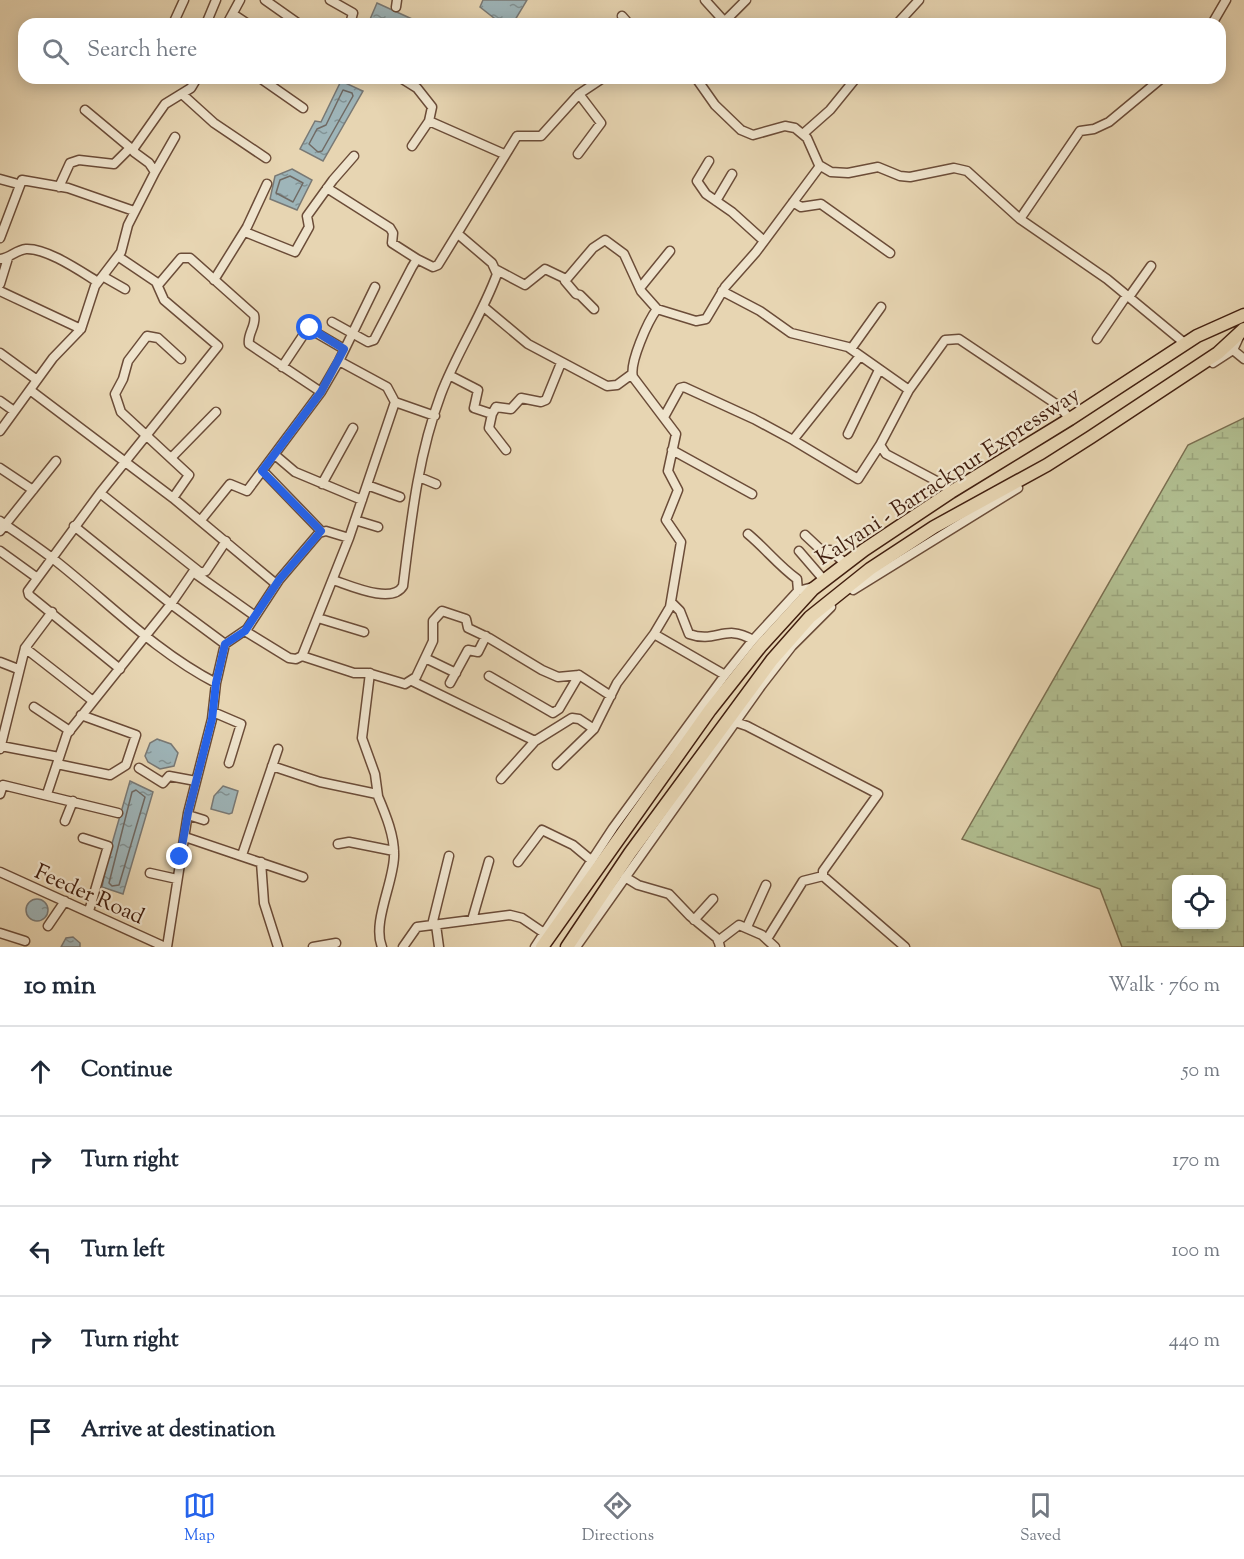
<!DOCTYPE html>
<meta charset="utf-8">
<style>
body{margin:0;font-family:"Sorts Mill Goudy",serif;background:#f2f2f3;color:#1f2937}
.controls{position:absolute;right:18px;bottom:18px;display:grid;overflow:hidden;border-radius:12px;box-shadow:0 3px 15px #0003}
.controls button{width:54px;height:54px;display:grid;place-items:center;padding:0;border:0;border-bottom:2px solid #e0e1e3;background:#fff;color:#1f2937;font:30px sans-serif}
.stop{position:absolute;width:18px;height:18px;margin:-14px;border:4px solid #2563eb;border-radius:50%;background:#fff}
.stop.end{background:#2563eb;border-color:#fff;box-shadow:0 2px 6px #0008}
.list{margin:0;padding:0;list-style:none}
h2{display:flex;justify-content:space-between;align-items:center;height:78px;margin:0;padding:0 24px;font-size:26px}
h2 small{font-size:20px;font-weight:400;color:#747a83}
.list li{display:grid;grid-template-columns:39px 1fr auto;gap:18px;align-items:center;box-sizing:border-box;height:90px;padding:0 24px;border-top:2px solid #e0e1e3}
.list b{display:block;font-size:22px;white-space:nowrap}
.list em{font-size:20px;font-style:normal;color:#747a83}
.icon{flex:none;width:33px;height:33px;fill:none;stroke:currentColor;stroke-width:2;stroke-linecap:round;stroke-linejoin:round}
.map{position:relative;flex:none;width:1244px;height:947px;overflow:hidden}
.search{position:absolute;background:#fff;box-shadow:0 3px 15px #0003;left:18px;right:18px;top:18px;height:66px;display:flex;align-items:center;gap:15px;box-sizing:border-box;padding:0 21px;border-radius:18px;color:#747a83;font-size:22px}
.sheet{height:528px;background:#fff}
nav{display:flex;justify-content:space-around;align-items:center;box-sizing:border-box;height:84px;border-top:2px solid #e0e1e3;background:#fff;font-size:16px;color:#747a83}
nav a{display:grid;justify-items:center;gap:3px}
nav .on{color:#2563eb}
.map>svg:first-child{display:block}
</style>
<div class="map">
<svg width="1244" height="947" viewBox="0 0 1244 947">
<defs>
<pattern id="wetland-marsh" width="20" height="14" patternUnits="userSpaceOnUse" patternTransform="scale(1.5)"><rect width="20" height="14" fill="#b1be90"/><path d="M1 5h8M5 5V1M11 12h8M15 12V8" fill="none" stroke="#99a37b"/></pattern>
<pattern id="water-ripples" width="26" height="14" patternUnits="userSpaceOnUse" patternTransform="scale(1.5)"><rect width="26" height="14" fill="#9eb5b9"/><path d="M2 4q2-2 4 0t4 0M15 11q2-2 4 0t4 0" fill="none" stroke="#829395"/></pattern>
</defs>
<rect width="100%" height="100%" fill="#e7d5b2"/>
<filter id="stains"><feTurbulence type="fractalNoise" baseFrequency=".00333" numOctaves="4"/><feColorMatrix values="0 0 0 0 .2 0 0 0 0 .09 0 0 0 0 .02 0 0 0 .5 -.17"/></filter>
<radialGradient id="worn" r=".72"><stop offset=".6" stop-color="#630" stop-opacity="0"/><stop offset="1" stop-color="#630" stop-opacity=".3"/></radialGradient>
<path fill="url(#wetland-marsh)" stroke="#7a6e50" stroke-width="1.5" fill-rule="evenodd" d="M 1244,418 L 1244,947 L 1122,947 L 1100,889 L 962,839 L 1188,445 ZM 1176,879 L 1222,879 L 1222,924 L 1176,924 Z"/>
<path fill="url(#water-ripples)" stroke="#797975" stroke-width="1.5" d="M 483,0 L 527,0 L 515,20 L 499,22 L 480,7 Z
M 377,3 L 412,19 L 410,24 L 368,24 Z
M 341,81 L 363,91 L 323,161 L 300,149 L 315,121 L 321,122 Z
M 292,169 L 312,180 L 297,210 L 270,199 L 275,176 Z
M 157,739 L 171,744 L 178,753 L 174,766 L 160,769 L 148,762 L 145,756 L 150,743 Z
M 130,781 L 153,792 L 123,894 L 102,887 L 107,861 Z
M 223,786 L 238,791 L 232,813 L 229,814 L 211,809 L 214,796 Z
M26 910a11 11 0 1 1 22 0a11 11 0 1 1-22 0Z
M 73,937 L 80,943 L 80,947 L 61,947 L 66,938 Z"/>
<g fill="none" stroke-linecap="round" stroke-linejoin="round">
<path stroke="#706a64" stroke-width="1.5" d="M 343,90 L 352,93 L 353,96 L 322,151 L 318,152 L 309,144 L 317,129 L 326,125 Z
M 290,176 L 303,183 L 293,202 L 276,193 L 280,180 Z
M 136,790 L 145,797 L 119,885 L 112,886 L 109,883 L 132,792 Z"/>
<defs>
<path id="minor" d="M 265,0 L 299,24
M 330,0 L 353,13 L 350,24
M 705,0 L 724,21
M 396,7 L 397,0
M 233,14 L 248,24
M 622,16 L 629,24
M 173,24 L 184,0
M 206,24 L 216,0
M 227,24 L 240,0
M 722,24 L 746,0
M 897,24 L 919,0
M 1212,24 L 1226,0
M 260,78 L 303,108
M 401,78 L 417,88 L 432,107 L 429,121 L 412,146
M 696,78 L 715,105 L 741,130 L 753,135 L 785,126 L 795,128 L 807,138 L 819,165 L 831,172 L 848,173 L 878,167 L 900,176 L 910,177 L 954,168 L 967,171 L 1020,219 L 1107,279 L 1182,341
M 182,94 L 214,123 L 266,158
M 85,110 L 133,150
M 429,121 L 504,154
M 804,133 L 830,110 L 856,78
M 578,154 L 601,123 L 579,94
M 709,161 L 697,181 L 706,194 L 732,212 L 764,241
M 155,172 L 175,137
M 0,179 L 18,184
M 59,187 L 70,163 L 79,160 L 114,164 L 130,148
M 327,188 L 390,228 L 393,233 L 392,243 L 417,259
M 716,201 L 732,174
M 793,202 L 801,207 L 821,204 L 890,253
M 1020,219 L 1080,131 L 1094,129 L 1109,122 L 1162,78
M 245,232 L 295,252 L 309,227 L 307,216 L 333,180 L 354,156
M 0,238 L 22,180 L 68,188 L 134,211
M 119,257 L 156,282 L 164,300 L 218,346 L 100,493 L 201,573 L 206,571 L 226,541
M 0,259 C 10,258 16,250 26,249 C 47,248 80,271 98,282
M 497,270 L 525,285 L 545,269 L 566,279
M 104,277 L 125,289
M 214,280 L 247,227 L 267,184
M 0,284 L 8,258
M 159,284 L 181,258 L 190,258 L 254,315 C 257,325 247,334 249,344 L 321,392
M 640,288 L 670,251
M 0,291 L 81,329
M 722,291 L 760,311 L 791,333 L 848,347 L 909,390
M 1129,297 L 1151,266
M 485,308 L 528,344 L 607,386 L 617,385 L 632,374
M 594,309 L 580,295 L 576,294 L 565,281 L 593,248 L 605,240 L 624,254 L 641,291 L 657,309
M 332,322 L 368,342 L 374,340 L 412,267 L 417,259 L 433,267 L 438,265 L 517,136 L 541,136 L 579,94 L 603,78
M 1097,339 L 1127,295
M 851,349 L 881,307
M 1233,350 L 1244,359
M 0,353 L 37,380
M 1213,363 L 1233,350 L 1239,337
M 282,367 L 308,328 L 344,349
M 449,375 L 478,390 L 474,408 L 492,414 L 496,407 L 511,409 L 521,398 L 541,402 L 546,400 L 561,363
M 30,390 L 173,498 L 276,584
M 0,401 L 14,411
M 395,402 L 435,416
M 492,414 L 489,428 L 506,450
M 664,417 L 680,388 L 684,387 L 754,419 L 793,440 L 860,356
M 0,431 L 53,358 L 81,329 L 95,286 L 121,252 L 128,225 L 155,172 L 149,163 L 134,152 L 134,148 L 165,104 L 191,88 L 197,78
M 848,434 L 879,370
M 793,440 L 858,479 L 880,445
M 672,450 L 752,494
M 275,455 L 295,472 L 362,500
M 172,457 L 216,412
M 0,468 L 33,490
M 263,471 L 321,531
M 419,477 L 436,484
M 322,484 L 353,428
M 367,485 L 400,497
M 951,492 L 944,485 L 886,454 L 880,445 L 909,390 L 945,340 L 959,339 L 1059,406 L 1070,419
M 100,493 L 28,591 L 29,595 L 120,669
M 173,498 L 189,475 L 121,412 L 115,394 L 123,379 L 128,361 L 147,336 L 158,338 L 181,359
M 201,520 L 230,484 L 247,491 L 321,392 L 339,361 L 375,287
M 355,520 L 378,527
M 0,521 C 17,533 35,545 52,558 C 106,600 154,651 216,683
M 74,526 L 171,604 L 225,644 L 216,683 L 212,719 L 188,813 L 167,947
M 0,531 L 56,461
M 748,534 C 766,549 778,565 797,579 L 798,591
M 805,535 L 821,550 L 830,550 L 846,564 L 848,560
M 0,551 L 36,577
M 799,551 L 824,580
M 193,572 L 255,616
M 333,580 C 349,585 392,605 403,586 C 411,521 418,455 441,394 C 457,352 482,315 497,274 L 492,263 L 458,234
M 853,590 L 1018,488
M 672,603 L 680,611 L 689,634 C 717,644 724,623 753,640
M 318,618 L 364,632
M 245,631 L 289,658 L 296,659 L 302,656 L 349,538 L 395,402 L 387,387 L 339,361
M 654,634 L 725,675
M 225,644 L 247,629 L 279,580 L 319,533 L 326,531 L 349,538
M 25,648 L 93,701
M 302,656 L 354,673 L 368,673 L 405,684 L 416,677 L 433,641 L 433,621 L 442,611 L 466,619 L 468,628 L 489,638 L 542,670 L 558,677 L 579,675 L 611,696
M 425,658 L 456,673
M 0,662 L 18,669
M 370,673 L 362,738 L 375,774 L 378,796
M 489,676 L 553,713 L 559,709 L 579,675
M 412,681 L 535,741
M 450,683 L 468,650 L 478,652 L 486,636
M 34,707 L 70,731
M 213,712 L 241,724 L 229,763
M 735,722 L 747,726 L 878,794 L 823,871 L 823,876 L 905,947
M 1,746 L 59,757
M 0,749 L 25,648 L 52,612
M 57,764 L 110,775 L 126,765 L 136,735 L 81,715
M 557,765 L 594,729 L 617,683 L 654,634 L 670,607 L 681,542 L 666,520 L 678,490 L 668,471 L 676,434 L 633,377 C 629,363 648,321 657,309 L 696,321 L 706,319 L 725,287 L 756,252 L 820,166
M 272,766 L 320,782 L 377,794 C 385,813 395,836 394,857 C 393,884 372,923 382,947
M 139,768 L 163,783 L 169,776 L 196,781
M 501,779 L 535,741 L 572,718 L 579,719 L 594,729
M 0,794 L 3,785 L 118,813
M 47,794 L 67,734 L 171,604 L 195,569
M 188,815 L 204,820
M 65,821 L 73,801
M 185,837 L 303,877
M 83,838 L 108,846 L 89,911
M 338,844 L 349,842 L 394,851
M 242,855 L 278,749
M 261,862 L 264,903 L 278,947
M 518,862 L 542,830 L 573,845 L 591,860
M 0,872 L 165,947
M 150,873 L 177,879
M 625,877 L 638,885 L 669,894 L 690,916 L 718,939 L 720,947
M 472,920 L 489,861
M 694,920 L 713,899
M 432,925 L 449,856
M 436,925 L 439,947
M 48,926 L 65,901
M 747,927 L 766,885
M 0,933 L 25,941
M 767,939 L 803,881 L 823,876
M 718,941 L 739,925 L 762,935 L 775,947
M 313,947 L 336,943
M 403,947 L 417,927 L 510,915 L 522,918 L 544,933
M 535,947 L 613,828 L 725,675 L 753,640 L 798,591 L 813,587
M 576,947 L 761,686 L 792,646 L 831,607"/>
<path id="highway" d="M 542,947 L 710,710 L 760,647 L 813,589 L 864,550 L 951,492 L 1070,419 L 1197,336 L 1244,315
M 567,947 L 630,853 L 772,660 L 810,617 L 870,569 L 934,527 L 1047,465 L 1091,437 L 1218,353 L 1244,329"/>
</defs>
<use href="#minor" stroke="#6b4c38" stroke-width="11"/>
<use href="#highway" stroke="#421f0f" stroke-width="15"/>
<use href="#minor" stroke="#efe4cd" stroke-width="8"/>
<use href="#highway" stroke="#e7d5b2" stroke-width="12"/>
</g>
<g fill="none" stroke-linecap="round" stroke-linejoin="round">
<path stroke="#2563eb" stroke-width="8" d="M 180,857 L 188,813 L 212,719 L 216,683 L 225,644 L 245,631 L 279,580 L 321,531 L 262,471 L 321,392 L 344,349 L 310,328"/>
</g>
<g text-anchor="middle" stroke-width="4.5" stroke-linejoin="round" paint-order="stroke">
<g font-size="22" fill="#421f0f" stroke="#efe4cd">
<text transform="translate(947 475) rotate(-33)" y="8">Kalyani - Barrackpur Expressway</text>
<text transform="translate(90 893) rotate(24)" y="8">Feeder Road</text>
</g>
</g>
<rect width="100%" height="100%" filter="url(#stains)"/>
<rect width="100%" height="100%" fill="url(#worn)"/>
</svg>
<div class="controls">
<button><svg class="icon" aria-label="locate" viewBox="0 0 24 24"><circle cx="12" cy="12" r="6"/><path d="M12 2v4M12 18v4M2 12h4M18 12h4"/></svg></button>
</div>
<div class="stop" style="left:310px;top:328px"></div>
<div class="stop end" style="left:180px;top:857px"></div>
<div class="search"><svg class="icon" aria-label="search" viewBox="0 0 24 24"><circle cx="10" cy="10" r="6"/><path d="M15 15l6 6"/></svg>Search here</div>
</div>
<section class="sheet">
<h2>10 min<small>Walk · 760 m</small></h2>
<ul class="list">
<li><svg class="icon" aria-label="ahead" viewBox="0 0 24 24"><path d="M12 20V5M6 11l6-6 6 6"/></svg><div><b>Continue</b></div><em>50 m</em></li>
<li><svg class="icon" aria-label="right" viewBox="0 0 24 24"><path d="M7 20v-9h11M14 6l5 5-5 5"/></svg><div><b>Turn right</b></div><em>170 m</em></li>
<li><svg class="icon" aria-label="left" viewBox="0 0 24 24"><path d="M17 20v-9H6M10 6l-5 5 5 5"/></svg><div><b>Turn left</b></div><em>100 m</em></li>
<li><svg class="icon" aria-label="right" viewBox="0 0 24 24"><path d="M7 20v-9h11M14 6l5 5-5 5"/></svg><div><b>Turn right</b></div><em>440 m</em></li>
<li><svg class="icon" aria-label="arrive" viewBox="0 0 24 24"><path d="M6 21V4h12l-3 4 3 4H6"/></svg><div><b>Arrive at destination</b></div></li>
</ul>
</section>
<nav>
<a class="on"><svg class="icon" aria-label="map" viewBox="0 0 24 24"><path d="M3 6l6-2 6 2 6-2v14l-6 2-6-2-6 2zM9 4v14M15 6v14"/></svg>Map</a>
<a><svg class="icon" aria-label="directions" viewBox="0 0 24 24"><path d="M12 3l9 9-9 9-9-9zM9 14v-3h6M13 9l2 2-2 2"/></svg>Directions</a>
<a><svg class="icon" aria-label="saved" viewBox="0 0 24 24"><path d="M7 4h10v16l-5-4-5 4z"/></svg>Saved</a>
</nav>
